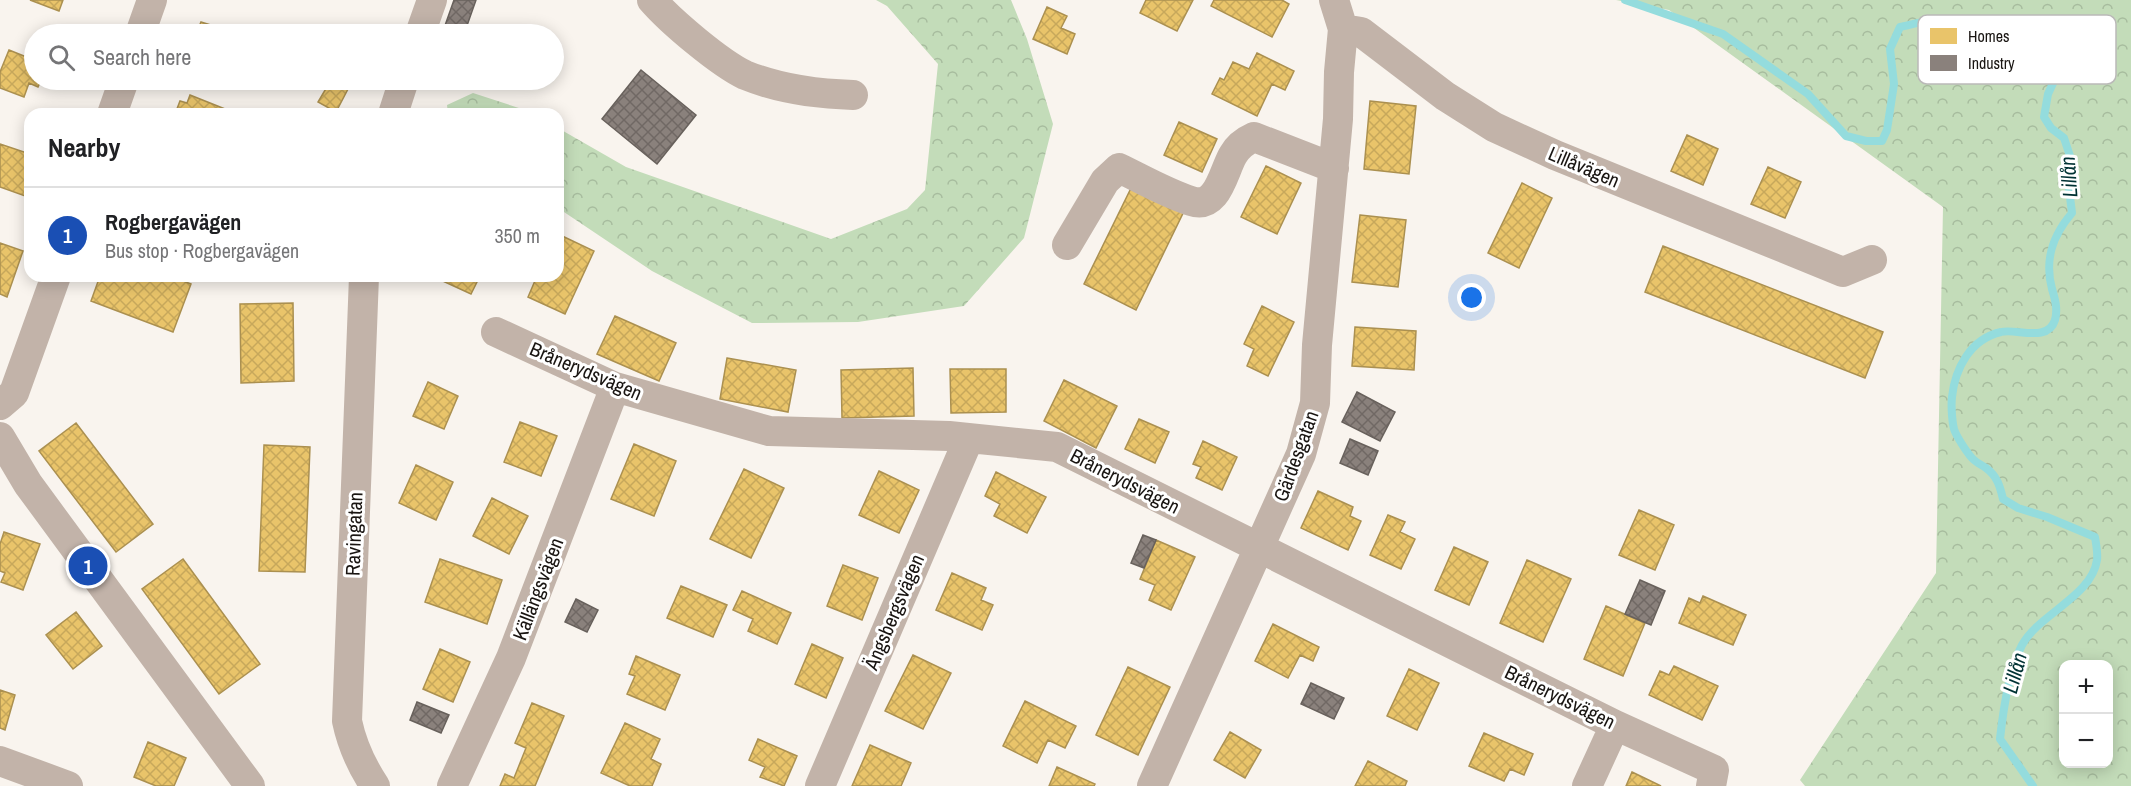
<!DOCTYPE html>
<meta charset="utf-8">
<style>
body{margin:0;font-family:"Archivo Narrow",sans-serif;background:#f6f6f6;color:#202124}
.controls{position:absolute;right:18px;bottom:18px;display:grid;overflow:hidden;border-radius:12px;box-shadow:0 3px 15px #0003}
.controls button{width:54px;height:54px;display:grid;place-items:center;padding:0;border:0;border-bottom:2px solid #e0e0e0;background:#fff;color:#202124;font:30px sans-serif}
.you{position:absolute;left:1472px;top:298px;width:21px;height:21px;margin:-15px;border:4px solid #fff;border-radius:50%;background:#1a73e8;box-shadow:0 0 0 9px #1a73e833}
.badge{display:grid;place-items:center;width:39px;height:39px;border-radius:50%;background:#111827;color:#fff;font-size:20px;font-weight:700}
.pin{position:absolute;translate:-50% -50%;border:3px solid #fff;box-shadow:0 2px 6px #0006}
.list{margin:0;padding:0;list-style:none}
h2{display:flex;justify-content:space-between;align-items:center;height:78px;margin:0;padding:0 24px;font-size:26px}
h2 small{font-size:20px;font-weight:400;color:#757577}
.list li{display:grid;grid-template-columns:39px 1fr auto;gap:18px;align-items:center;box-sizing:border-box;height:96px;padding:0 24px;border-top:2px solid #e0e0e0}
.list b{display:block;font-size:22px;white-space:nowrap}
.list p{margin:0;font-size:20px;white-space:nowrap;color:#757577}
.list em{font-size:20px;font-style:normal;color:#757577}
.icon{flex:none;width:33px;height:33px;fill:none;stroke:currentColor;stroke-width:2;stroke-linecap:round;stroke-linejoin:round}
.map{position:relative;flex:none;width:2131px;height:786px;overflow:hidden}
.search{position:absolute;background:#fff;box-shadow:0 3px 15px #0003;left:24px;top:24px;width:540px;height:66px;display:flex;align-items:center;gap:15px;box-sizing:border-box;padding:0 21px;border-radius:33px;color:#757577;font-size:22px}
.panel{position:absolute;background:#fff;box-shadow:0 3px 15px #0003;left:24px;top:108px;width:540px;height:174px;border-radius:18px}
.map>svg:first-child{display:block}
</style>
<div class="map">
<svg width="2131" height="786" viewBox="0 0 2131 786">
<defs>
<pattern id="forest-crowns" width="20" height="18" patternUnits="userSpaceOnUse" patternTransform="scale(1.5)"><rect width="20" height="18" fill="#c3dcb9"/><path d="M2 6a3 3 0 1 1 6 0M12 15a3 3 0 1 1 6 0" fill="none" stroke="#a7bc9e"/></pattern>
<pattern id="homes-cross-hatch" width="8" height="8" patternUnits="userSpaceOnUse" patternTransform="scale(1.5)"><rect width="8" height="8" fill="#e9c46a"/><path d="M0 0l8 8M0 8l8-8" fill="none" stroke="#c7a85b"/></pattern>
<pattern id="industry-cross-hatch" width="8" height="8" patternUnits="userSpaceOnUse" patternTransform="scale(1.5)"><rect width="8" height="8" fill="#8a817c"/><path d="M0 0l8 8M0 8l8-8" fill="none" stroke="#706864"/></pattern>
</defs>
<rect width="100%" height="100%" fill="#f9f4ee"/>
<path fill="url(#forest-crowns)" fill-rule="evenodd" d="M 876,0 L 1011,0 L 1027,39 L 1053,124 L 1024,238 L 964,306 L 858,322 L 752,323 L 652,271 L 558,208 L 558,128 L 626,167 L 831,239 L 907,209 L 925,190 L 938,64 L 887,6 Z
M 1616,0 L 2131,0 L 2131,786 L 1805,786 L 1800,780 L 1936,573 L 1943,207 L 1669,10 ZM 2108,664 L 2108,764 L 2064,764 L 2064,664 Z
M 473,93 L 525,110 L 533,114 L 448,114 L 447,105 Z"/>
<path fill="url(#homes-cross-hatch)" stroke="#ab9050" stroke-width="1.5" d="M 30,0 L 63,0 L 59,11 Z
M 1146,0 L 1193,0 L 1177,31 L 1140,13 Z
M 1214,0 L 1282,0 L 1289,4 L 1272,37 L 1211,6 Z
M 1047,7 L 1067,16 L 1061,28 L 1075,34 L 1067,54 L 1033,39 Z
M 201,22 L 240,34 L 196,34 Z
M 9,50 L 34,60 L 34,80 L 41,80 L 38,87 L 29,83 L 24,97 L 0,88 L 0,72 Z
M 1257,53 L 1294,71 L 1285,90 L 1272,84 L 1257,116 L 1212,94 L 1220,78 L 1224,80 L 1233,62 L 1249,69 Z
M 331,80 L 335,80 L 349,87 L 336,112 L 318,102 Z
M 190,95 L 225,109 L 223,114 L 175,114 L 180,101 L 187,103 Z
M 1370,101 L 1416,106 L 1409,174 L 1364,169 Z
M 1179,122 L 1217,139 L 1202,172 L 1164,155 Z
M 1687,135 L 1718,149 L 1703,185 L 1671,171 Z
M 0,144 L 30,154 L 28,197 L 0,187 Z
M 1266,166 L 1301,183 L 1277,234 L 1241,217 Z
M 1768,167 L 1801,182 L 1785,218 L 1751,204 Z
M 1135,180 L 1187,205 L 1136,310 L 1084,284 Z
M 1522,183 L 1552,198 L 1519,268 L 1488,253 Z
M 1360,215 L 1406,220 L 1398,287 L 1352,282 Z
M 558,234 L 594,251 L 565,314 L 528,297 L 537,276 L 558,276 Z
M 0,243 L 23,251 L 7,297 L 0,294 Z
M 1663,246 L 1883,332 L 1865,378 L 1645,292 Z
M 100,276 L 170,276 L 191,284 L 173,332 L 91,301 Z
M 434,276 L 480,276 L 471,294 L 434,277 Z
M 293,303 L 294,381 L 241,383 L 240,304 Z
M 1262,306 L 1294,322 L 1268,376 L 1247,366 L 1254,349 L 1244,344 Z
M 615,316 L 676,343 L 659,381 L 597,354 Z
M 1355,327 L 1416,331 L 1414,370 L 1352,366 Z
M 727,358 L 796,370 L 788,412 L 720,399 Z
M 913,368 L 914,416 L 842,418 L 841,370 Z
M 950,369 L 1006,369 L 1006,412 L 951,413 Z
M 1064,380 L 1117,406 L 1096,448 L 1044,421 Z
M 428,382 L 458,396 L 444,429 L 413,416 Z
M 1139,419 L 1169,432 L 1155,463 L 1125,449 Z
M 520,422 L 557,436 L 541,476 L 504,462 Z
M 76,423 L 153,524 L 116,552 L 39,451 Z
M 1203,441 L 1237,457 L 1222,490 L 1196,478 L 1201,467 L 1193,464 Z
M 634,444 L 676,461 L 654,516 L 611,499 Z
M 264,445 L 310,447 L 305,572 L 259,571 Z
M 416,465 L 453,482 L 436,520 L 399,503 Z
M 744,469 L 784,488 L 751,558 L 710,539 Z
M 879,471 L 919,490 L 899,533 L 859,515 Z
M 996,472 L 1046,497 L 1027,533 L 994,516 L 1000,504 L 985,496 Z
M 1318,491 L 1353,507 L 1350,516 L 1361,521 L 1348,550 L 1301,528 Z
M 492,498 L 528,516 L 509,554 L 473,536 Z
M 1639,510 L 1674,525 L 1655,570 L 1619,555 Z
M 1388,515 L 1405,522 L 1400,532 L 1415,539 L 1401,569 L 1370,555 Z
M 4,532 L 40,544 L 23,590 L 1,582 L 5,573 L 0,571 L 0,544 Z
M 1156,540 L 1195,557 L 1171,610 L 1149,600 L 1155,585 L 1140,579 Z
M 1454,547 L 1488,562 L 1469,605 L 1435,590 Z
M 183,559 L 260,664 L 219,694 L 142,589 Z
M 440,559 L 502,580 L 487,624 L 425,602 Z
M 1527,560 L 1571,579 L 1543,642 L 1500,623 Z
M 843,565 L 878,578 L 862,620 L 827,606 Z
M 952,573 L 986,588 L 981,600 L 993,605 L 982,630 L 936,610 Z
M 681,586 L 727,605 L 713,637 L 667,618 Z
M 742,591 L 791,613 L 777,644 L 748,631 L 753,619 L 733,610 Z
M 1703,596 L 1746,615 L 1733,645 L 1679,623 L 1689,598 L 1700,603 Z
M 1606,606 L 1645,623 L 1623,676 L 1584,659 Z
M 76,612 L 102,646 L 73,669 L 46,635 Z
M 1273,624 L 1319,647 L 1313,661 L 1300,655 L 1288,678 L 1255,661 Z
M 812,644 L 843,658 L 826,698 L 795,684 Z
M 440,649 L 470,662 L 453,702 L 423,689 Z
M 913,655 L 951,673 L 923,729 L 885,711 Z
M 636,656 L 680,675 L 665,710 L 627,694 L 635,676 L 629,674 Z
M 1674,666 L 1718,686 L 1702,720 L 1649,695 L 1660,671 L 1669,675 Z
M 1128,667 L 1170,687 L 1138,755 L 1096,735 Z
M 1409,669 L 1439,683 L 1417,730 L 1387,716 Z
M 0,690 L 15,695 L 5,730 L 0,728 Z
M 1025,701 L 1076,726 L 1065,748 L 1048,740 L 1037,763 L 1003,746 Z
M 532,703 L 564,716 L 535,786 L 500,786 L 505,774 L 514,778 L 526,748 L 515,743 Z
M 625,723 L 660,739 L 651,759 L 661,764 L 652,786 L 630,786 L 601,773 Z
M 1230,732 L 1261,750 L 1245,778 L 1214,760 Z
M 1484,733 L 1533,754 L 1524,775 L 1510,769 L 1504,781 L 1469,766 Z
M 758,739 L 797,756 L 784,786 L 760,777 L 765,767 L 749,760 Z
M 148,742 L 186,758 L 174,786 L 156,786 L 134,777 Z
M 870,745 L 911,763 L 901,786 L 852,786 Z
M 1368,761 L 1407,781 L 1405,786 L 1355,786 Z
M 1057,767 L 1095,784 L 1094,786 L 1049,786 Z
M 1632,772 L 1661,786 L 1626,786 Z"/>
<path fill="url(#industry-cross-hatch)" stroke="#68615c" stroke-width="1.5" d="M 454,0 L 476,0 L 464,34 L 442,34 Z
M 641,70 L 696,115 L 657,164 L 602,119 Z
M 1357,392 L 1395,412 L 1380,441 L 1342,422 Z
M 1350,439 L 1378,451 L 1368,475 L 1340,463 Z
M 1143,535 L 1156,540 L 1144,568 L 1131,563 Z
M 1640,580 L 1665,591 L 1651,625 L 1625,614 Z
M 576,599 L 598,610 L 587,632 L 565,622 Z
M 1311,683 L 1344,698 L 1334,719 L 1301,704 Z
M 417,702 L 449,715 L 441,733 L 410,720 Z"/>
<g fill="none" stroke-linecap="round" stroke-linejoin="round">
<path stroke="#94dcdd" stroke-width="8" d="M 1625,0 L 1723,34 L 1808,94 L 1846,136 L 1866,141 L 1882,141 L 1887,130 L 1894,84 L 1890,49 L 1900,27 C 1910,25 1922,21 1932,21 C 1973,21 2017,51 2052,70 L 2054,81 L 2048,94 L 2044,117 L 2051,128 L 2064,138 L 2073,165 L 2069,189 L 2072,213 C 2053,235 2044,259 2052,289 C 2055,299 2058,309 2055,320 C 2048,343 2016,328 2001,332 C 1970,339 1955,369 1952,397 C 1951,406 1952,421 1954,429 C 1956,436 1969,456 1974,460 C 1977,463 1982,465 1986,468 C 1997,476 2000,486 2003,499 L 2018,508 L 2047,517 L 2095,537 C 2096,544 2098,553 2097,560 C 2092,596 2039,614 2022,645 C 2009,670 2003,711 2000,739 L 2033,786"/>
<path stroke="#c2b3a9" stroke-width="30" d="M 652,0 C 671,22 720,63 745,75 C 779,89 817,94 853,95
M 1343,29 L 1361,32 L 1445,96 L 1494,127 L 1555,155 L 1843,272 L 1872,260
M 140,34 L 152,0
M 420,34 L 432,0
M 112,114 L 124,80
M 393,114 L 404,80
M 1067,245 L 1105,181 L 1119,168 C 1142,179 1166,193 1191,201 C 1218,210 1223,172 1233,155 C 1238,146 1245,141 1254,137 L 1334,168
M 364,276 L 347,721 C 352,745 361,765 375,786
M 496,332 L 615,387 L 769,431 L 949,436 L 1057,447 L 1615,725 L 1714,770 L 1711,786
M 0,405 L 14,393 L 56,276
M 0,437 L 28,484 L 250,786
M 0,761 L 68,786
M 452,786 L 511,658 L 615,387
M 820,786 L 969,438
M 1152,786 L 1301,454 L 1315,403 L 1317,345 L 1338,119 L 1339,72 L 1343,29 L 1334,0
M 1587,786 L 1615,725"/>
</g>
<g text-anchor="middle" stroke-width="6" stroke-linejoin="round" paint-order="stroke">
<g font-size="20" fill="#191512" stroke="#fff">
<text transform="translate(1584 167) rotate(23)" y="7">Lillåvägen</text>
<text transform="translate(586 371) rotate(23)" y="7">Brånerydsvägen</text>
<text transform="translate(1296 456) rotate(-70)" y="7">Gärdesgatan</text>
<text transform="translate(1125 481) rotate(27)" y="7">Brånerydsvägen</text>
<text transform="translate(354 534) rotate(-88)" y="7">Ravingatan</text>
<text transform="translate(538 589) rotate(-69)" y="7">Källängsvägen</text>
<text transform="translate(894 612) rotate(-67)" y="7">Ängsbergsvägen</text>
<text transform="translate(1560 697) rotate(26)" y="7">Brånerydsvägen</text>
</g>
<g font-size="21" font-style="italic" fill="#003234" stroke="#fff">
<text transform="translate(2069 177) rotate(-94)" y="7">Lillån</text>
<text transform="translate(2015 673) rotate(-75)" y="7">Lillån</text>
</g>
</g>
<rect x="1918" y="15" width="198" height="69" rx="9" fill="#fff" stroke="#bab9b8" stroke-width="1.5"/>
<rect x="1930" y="28" width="27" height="16" fill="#e9c46a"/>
<rect x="1930" y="55" width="27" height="16" fill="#8a817c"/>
<g font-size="16" fill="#191512">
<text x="1968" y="42">Homes</text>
<text x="1968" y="69">Industry</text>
</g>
</svg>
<div class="controls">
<button>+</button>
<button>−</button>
</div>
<div class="you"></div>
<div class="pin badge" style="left:88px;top:566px;background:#1a4fb4">1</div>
<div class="search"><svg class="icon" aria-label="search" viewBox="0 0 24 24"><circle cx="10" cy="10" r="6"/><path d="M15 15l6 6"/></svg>Search here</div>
<section class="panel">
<h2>Nearby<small></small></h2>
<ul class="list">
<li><span class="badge" style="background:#1a4fb4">1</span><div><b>Rogbergavägen</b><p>Bus stop · Rogbergavägen</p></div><em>350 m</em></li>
</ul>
</section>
</div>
